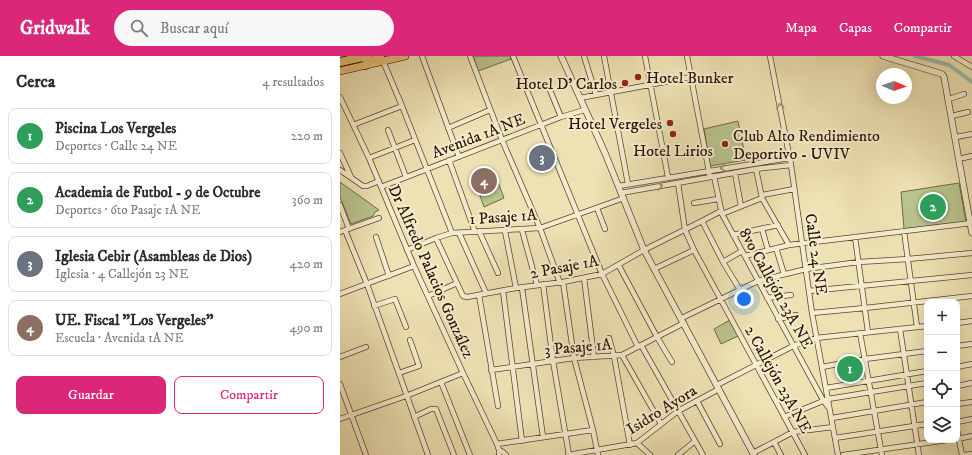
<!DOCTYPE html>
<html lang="es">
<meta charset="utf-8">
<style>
body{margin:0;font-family:"IM FELL DW Pica",serif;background:#f7f7f7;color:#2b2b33}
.controls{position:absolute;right:12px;bottom:12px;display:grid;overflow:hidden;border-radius:8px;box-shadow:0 4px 16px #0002}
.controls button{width:36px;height:36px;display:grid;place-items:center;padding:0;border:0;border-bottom:1px solid #e1e1e2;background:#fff;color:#2b2b33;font:20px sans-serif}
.compass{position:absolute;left:536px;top:12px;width:36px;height:36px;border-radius:50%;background:#fff;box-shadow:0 4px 16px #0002;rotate:92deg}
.you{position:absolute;left:404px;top:243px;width:14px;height:14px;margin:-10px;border:3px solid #fff;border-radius:50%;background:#1a73e8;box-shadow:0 0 0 6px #1a73e833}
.badge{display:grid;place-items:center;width:26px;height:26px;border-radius:50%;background:#db2777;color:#fff;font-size:13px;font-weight:700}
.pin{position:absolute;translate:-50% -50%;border:2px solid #fff;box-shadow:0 1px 4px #0006}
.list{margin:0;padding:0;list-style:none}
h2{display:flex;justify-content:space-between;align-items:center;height:52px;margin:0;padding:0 16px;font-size:17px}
h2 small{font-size:13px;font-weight:400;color:#7c7c81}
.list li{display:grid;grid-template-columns:26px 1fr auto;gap:12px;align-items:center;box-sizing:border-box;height:56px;margin:0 8px 8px;padding:0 8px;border:1px solid #e1e1e2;border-radius:8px}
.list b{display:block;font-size:15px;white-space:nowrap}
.list p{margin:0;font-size:13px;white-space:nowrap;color:#7c7c81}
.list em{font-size:13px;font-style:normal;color:#7c7c81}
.actions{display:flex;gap:8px;padding:12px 16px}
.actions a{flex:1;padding:9px 0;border:1px solid #db2777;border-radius:8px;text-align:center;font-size:14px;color:#db2777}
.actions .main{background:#db2777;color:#fff}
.icon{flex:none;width:22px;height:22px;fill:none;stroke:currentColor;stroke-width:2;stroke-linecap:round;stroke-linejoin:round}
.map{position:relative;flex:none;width:632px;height:399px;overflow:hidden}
header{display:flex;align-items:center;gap:24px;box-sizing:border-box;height:56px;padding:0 20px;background:#db2777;color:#fff}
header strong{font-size:19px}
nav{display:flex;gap:22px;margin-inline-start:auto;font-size:14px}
.search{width:280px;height:36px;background:#f7f7f7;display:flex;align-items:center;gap:10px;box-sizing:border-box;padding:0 14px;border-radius:22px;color:#7c7c81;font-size:15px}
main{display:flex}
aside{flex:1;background:#fff}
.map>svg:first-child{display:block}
</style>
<header>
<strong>Gridwalk</strong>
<div class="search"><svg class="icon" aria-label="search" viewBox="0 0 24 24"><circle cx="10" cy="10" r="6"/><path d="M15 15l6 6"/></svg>Buscar aquí</div>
<nav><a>Mapa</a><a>Capas</a><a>Compartir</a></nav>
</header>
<main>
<aside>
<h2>Cerca<small>4 resultados</small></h2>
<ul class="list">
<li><span class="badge" style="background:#2e9e5b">1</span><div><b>Piscina Los Vergeles</b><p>Deportes · Calle 24 NE</p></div><em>220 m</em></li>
<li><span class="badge" style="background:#2e9e5b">2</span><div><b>Academia de Futbol - 9 de Octubre</b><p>Deportes · 6to Pasaje 1A NE</p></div><em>360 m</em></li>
<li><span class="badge" style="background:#6b7280">3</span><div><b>Iglesia Cebir (Asambleas de Dios)</b><p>Iglesia · 4 Callejón 23 NE</p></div><em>420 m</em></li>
<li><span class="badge" style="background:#8d6e63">4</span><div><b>UE. Fiscal &quot;Los Vergeles&quot;</b><p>Escuela · Avenida 1A NE</p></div><em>490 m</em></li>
</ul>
<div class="actions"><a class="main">Guardar</a><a>Compartir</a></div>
</aside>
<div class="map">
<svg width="632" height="399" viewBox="0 0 632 399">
<rect width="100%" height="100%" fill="#eee2b4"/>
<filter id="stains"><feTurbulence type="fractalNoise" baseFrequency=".005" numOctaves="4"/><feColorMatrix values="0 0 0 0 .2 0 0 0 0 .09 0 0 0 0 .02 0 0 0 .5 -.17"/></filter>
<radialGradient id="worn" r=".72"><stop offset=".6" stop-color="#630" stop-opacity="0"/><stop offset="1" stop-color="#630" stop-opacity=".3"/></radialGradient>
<path fill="#b8c38d" stroke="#706b46" d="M 133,0 L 170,0 L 171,3 L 138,15 Z
M 398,65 L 406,104 L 370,110 L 364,73 Z
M 153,113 L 164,142 L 144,151 L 134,122 Z
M 0,126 L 39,154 L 35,156 L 33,160 L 11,168 L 0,141 Z
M 619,127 L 626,166 L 564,173 L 561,136 Z
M 390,264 L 398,280 L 381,288 L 374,273 Z"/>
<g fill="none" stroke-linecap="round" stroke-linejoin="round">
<path stroke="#9abeaa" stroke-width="4" d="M 575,0 L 609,9 L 632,26"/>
<defs>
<path id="minor" d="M 82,0 L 119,101
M 130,0 L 162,84 L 200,172 L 220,227
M 173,0 L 262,218 L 298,291
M 244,0 L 256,39
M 264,0 L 288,128
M 305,0 L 328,121
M 347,0 L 370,121
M 430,0 L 451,109 L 472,257 L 498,399
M 614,0 L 632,11
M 43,5 L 62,50 L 112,177
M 208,29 L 221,61
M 0,41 L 29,102 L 74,210 L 123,317 L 157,388 L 159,394 L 159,399
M 240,42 L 351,21
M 609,43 L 624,38
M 612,60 L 628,56
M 13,69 L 62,50
M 108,72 L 150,54
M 48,74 L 66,121
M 616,81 L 632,78
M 0,97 L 11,121
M 29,102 L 75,84
M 623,102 L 632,100
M 109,104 L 135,176
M 416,113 L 422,142 L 449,189 L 632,167
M 0,114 L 23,130 L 27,130 L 39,125
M 395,117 L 401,150
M 374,120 L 382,158 L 483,344 L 488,351
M 338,127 L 345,174 L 354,194 L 465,399
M 279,130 L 449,102
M 41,131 L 221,61 L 244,54
M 281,137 L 416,113 L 451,109
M 422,139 L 454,133
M 354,147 L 378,143
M 0,149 L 9,173
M 257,152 L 265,173
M 382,158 L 422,142
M 362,165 L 383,206 L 400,234
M 422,173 L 428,194
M 5,174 L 27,228 L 88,399
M 182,174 L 197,229
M 139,175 L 158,217
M 165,175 L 176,232
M 564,175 L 577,271
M 0,176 L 39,162
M 119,177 L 146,237
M 393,179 L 438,169
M 36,181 L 49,220
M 515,181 L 528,276
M 96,182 L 123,240 L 127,241 L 176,232 L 223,226 L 262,218 L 304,194 L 362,165 L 381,155
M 436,192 L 444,218
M 67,194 L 96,182 L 112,177 L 200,172 L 284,142
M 418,197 L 425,223
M 405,200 L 449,189
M 383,206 L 402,195
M 279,210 L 317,281 L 332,306
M 314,213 L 354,194
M 244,222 L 254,301
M 223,226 L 234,302 L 253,374 L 258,399
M 203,228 L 213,305 L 229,399
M 182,232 L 203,381
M 163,235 L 182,385
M 469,235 L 632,219
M 0,238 L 74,210
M 139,239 L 158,350
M 88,240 L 117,227
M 427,242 L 451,239
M 34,250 L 55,243 L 66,271
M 472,257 L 525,252 L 632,240
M 342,262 L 418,225 L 466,213 L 519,206 L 568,203 L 632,197
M 438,263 L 456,259
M 617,267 L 632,265
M 560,273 L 579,399
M 520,277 L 542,399
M 269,282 L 274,300 L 290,389
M 301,289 L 363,399
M 617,290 L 632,288
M 282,299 L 321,368
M 0,301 L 26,291
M 482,311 L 525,303 L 587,295
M 617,311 L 632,308
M 151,314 L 234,302 L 282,299 L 344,267
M 59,317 L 79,310 L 70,284
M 101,326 L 130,399
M 0,328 L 26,399
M 377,329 L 453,290 L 476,282 L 587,270
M 617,330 L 632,327
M 486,332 L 587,315
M 357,345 L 380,388
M 617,348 L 632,346
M 74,361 L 91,353 L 96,353 L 114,399
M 444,361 L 488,343 L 587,327
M 492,362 L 587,346
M 0,363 L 66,340 L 123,317
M 617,366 L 632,363
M 617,374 L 622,399
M 495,382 L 587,368
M 617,383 L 632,380
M 434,386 L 441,399
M 297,387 L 310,399
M 157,388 L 253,374
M 159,394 L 163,396 L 166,399
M 413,397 L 453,376 L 493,371
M 228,399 L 297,387 L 338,355 L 379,333
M 338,399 L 355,385
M 503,399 L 607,384
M 623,399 L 632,398"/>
<path id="tertiary" d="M 221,0 L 265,97 L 304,194 L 414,399
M 543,0 L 602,18 L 604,21 L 632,177"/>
<path id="primary" d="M 0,15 L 65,0"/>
<path id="trunk" d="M 0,6 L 27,0
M 25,9 L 40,0"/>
</defs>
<use href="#minor" stroke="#5a472d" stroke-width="6"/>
<use href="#tertiary" stroke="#5a472d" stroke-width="7"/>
<use href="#primary" stroke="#291300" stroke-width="8"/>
<use href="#trunk" stroke="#291300" stroke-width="10"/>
<use href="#minor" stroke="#f4ecce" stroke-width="4.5"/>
<use href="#tertiary" stroke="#f4ecce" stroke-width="5.5"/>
<use href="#primary" stroke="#e7c17a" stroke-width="7"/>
<use href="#trunk" stroke="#e7c17a" stroke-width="8"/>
</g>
<defs><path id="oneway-chevron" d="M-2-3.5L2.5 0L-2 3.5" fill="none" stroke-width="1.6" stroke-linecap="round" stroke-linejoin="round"/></defs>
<g stroke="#998a71">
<use href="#oneway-chevron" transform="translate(440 50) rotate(-101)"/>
<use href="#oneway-chevron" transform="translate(383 112) rotate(171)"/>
<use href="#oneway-chevron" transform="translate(320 130) rotate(-10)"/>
</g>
<g fill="#8f2418" stroke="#f4ecce" stroke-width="1.5">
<circle cx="298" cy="21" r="4"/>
<circle cx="285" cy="27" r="4"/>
<circle cx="330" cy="67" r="4"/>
<circle cx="333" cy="78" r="4"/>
<circle cx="385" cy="88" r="4"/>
</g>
<g text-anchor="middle" stroke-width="4" stroke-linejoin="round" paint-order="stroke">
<g font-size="16" fill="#291300" stroke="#f4ecce" text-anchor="start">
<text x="306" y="27">Hotel Bunker</text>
<text x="277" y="33" text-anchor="end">Hotel D' Carlos</text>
<text x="322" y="73" text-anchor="end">Hotel Vergeles</text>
<text x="393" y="85">Club Alto Rendimiento<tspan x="393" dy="18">Deportivo - UVIV</tspan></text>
<text x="333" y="100" text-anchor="middle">Hotel Lirios</text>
</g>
<g font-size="16" fill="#291300" stroke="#f4ecce">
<text transform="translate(138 79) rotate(-21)" y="6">Avenida 1A NE</text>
<text transform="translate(163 160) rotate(-4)" y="6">1 Pasaje 1A</text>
<text transform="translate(477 198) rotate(82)" y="6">Calle 24 NE</text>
<text transform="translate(224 210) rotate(-11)" y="6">2 Pasaje 1A</text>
<text transform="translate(92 215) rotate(66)" y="6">Dr Alfredo Palacios González</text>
<text transform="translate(437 232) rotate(61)" y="6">8vo Callejón 23A NE</text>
<text transform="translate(238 290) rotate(-5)" y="6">3 Pasaje 1A</text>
<text transform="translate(439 323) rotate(61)" y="6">2 Callejón 23A NE</text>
<text transform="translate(321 353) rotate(-32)" y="6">Isidro Ayora</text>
</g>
</g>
<rect width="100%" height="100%" filter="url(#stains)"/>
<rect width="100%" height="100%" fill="url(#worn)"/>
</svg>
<div class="controls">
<button>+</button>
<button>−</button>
<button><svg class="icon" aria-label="locate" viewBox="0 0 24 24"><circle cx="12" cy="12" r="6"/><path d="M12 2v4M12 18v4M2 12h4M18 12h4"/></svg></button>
<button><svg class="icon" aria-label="layers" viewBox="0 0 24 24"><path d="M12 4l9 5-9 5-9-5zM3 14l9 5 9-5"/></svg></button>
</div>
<svg class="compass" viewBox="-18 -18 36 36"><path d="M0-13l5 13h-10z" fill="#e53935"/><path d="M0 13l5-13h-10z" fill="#7c7c81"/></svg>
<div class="you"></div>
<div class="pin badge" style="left:510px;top:313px;background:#2e9e5b">1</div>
<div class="pin badge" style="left:593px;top:151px;background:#2e9e5b">2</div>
<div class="pin badge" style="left:202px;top:102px;background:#6b7280">3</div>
<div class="pin badge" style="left:144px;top:125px;background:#8d6e63">4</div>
</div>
</main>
